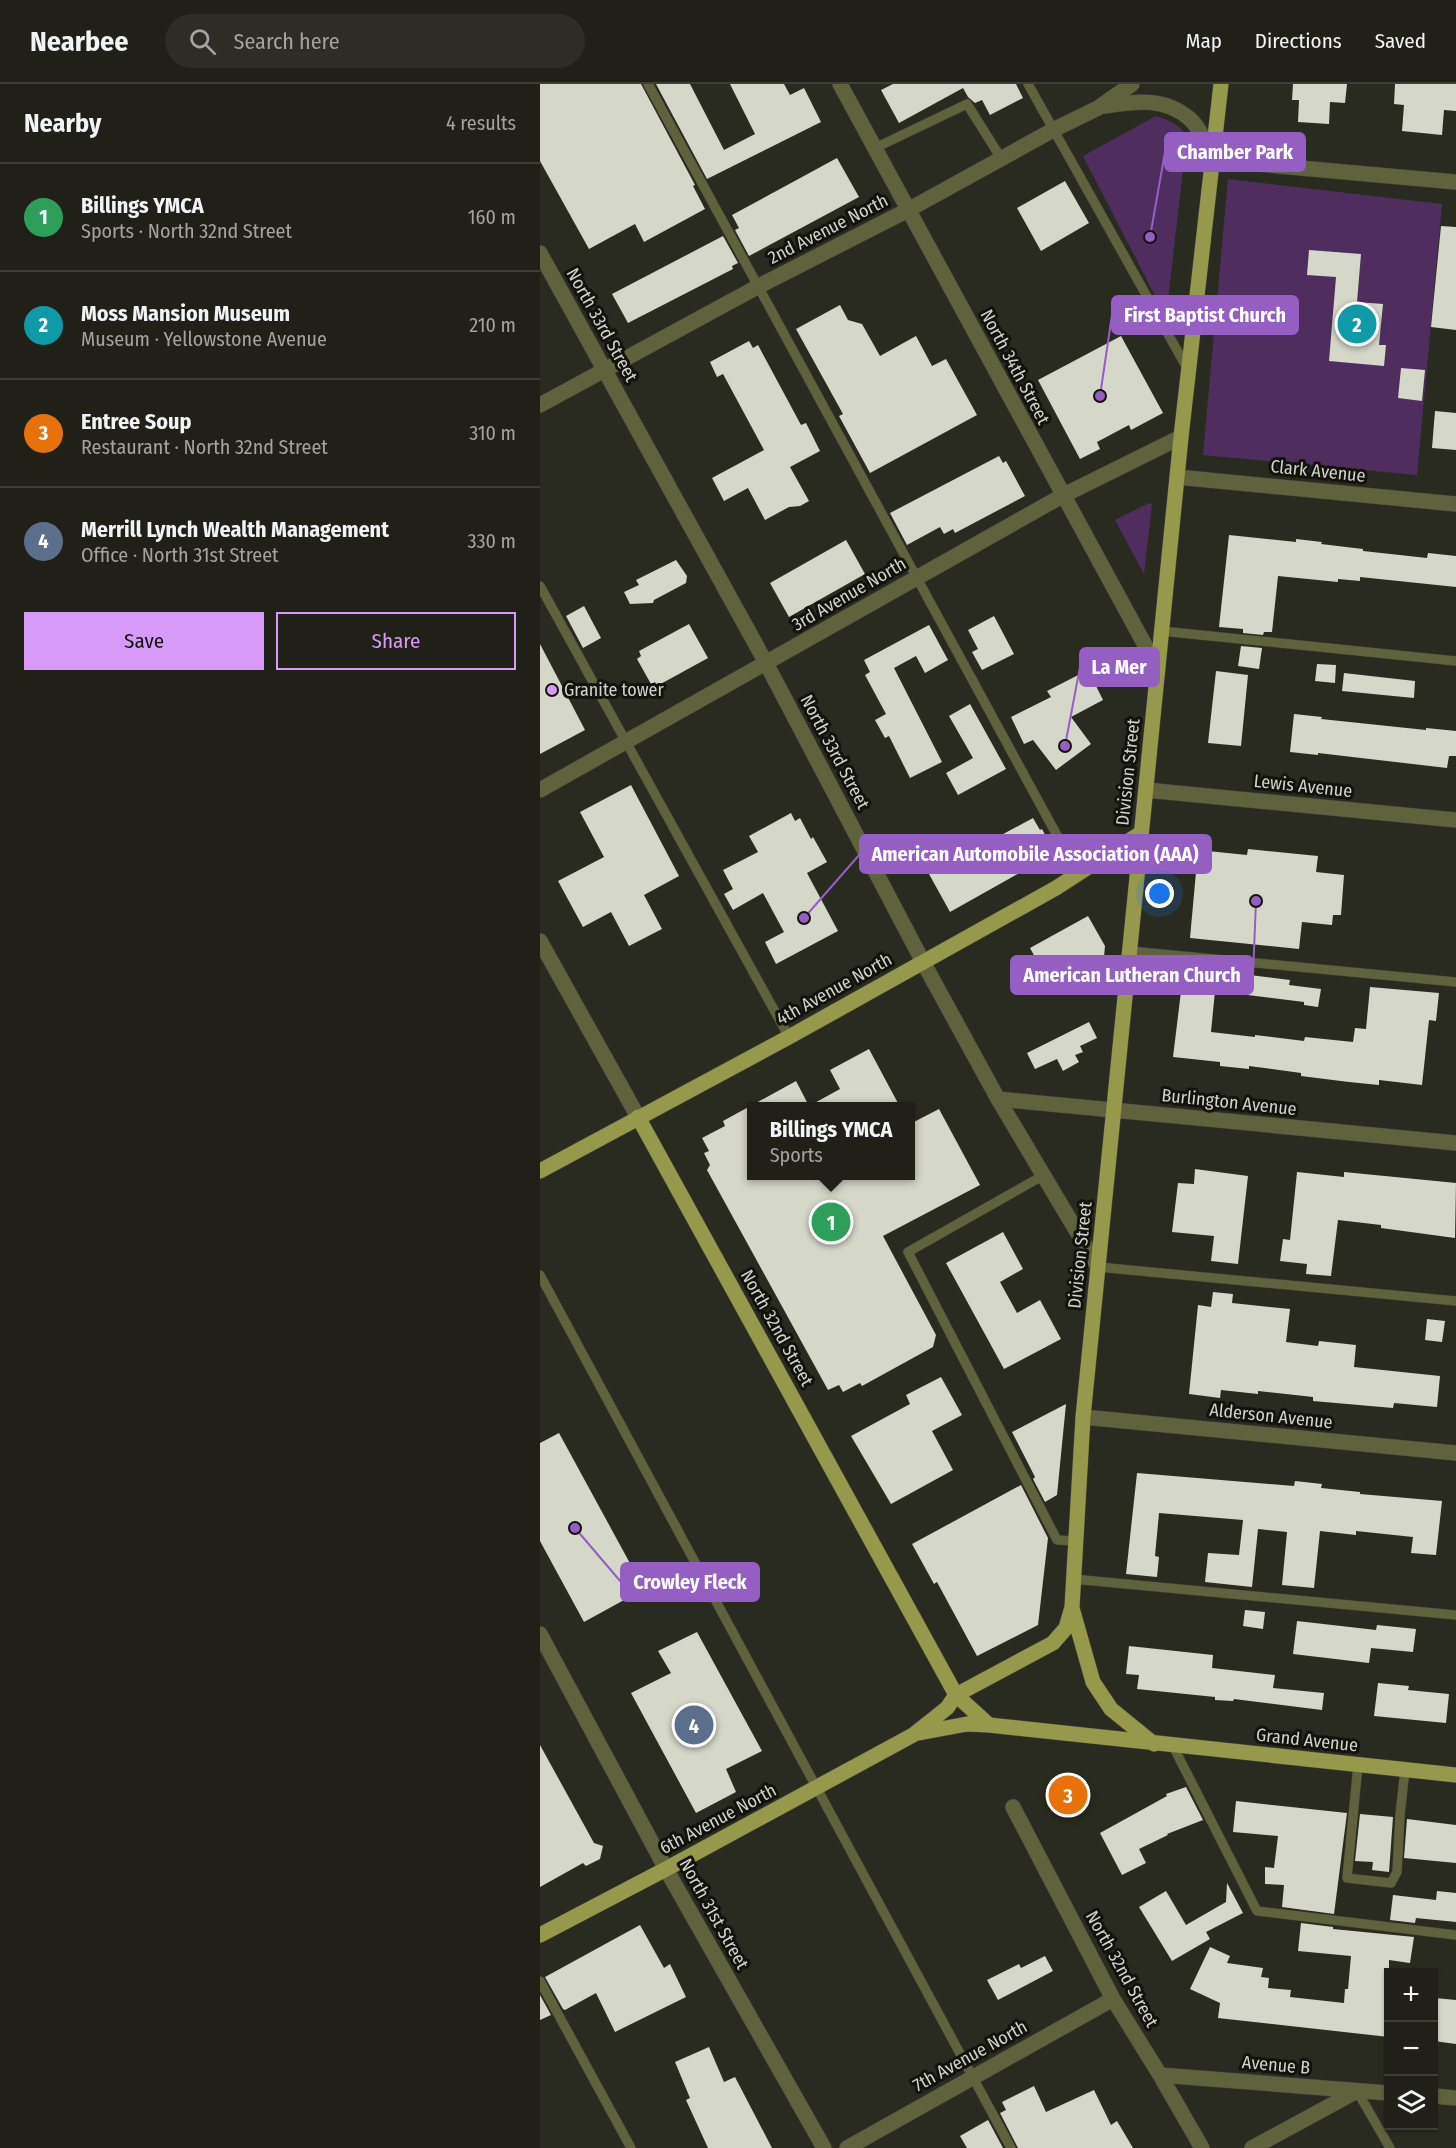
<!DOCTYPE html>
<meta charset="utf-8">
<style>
body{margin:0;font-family:"Fira Sans Condensed",sans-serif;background:#2d2d25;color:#f1f3f6}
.controls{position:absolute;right:18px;bottom:18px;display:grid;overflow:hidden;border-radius:0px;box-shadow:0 2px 4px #0004}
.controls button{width:54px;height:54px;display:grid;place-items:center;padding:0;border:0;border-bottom:2px solid #3d3e37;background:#202018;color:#f1f3f6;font:30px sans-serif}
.you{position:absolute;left:620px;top:810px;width:21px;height:21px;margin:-15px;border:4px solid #fff;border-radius:50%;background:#1a73e8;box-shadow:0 0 0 9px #1a73e833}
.badge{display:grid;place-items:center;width:39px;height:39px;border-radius:50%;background:#d89af8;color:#fff;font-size:20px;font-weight:700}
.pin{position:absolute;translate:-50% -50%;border:3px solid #fff;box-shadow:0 2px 6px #0006}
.popup{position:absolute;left:207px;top:1018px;width:168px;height:78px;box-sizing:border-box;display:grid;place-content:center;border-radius:0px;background:#202018;filter:drop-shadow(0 2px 4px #0005);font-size:20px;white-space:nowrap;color:#a2a3a2}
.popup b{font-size:22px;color:#f1f3f6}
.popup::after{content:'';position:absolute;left:50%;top:100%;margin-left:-12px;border:12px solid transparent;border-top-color:#202018}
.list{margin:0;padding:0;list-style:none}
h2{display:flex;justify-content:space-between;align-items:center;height:78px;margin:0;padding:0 24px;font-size:26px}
h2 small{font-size:20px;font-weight:400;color:#a2a3a2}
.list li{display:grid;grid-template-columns:39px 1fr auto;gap:18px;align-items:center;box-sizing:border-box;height:108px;padding:0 24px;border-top:2px solid #3d3e37}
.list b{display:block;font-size:22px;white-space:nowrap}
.list p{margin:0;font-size:20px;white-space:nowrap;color:#a2a3a2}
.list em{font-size:20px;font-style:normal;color:#a2a3a2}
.actions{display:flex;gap:12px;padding:18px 24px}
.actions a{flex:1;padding:14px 0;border:2px solid #d89af8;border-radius:0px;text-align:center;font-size:21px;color:#d89af8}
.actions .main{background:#d89af8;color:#111}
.icon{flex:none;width:33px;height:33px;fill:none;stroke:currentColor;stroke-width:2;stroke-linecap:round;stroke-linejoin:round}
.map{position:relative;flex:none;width:916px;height:2064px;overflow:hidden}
header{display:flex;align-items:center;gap:36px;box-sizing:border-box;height:84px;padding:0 30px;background:#202018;border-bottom:2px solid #3d3e37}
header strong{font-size:28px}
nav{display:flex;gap:33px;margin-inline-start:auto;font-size:21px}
.search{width:420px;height:54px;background:#2d2d25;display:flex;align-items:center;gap:15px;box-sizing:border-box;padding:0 21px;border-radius:33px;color:#a2a3a2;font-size:22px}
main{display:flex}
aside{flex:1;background:#202018}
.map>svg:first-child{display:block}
</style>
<header>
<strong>Nearbee</strong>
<div class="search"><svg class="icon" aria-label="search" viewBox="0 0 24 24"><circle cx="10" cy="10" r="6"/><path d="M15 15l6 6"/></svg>Search here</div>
<nav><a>Map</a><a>Directions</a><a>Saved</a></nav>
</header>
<main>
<aside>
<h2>Nearby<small>4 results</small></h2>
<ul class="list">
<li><span class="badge" style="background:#2e9e5b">1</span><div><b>Billings YMCA</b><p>Sports · North 32nd Street</p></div><em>160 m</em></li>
<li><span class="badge" style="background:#0f9aa8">2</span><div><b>Moss Mansion Museum</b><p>Museum · Yellowstone Avenue</p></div><em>210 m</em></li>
<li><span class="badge" style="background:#e8710a">3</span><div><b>Entree Soup</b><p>Restaurant · North 32nd Street</p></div><em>310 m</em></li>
<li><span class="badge" style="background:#5c6f8a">4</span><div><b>Merrill Lynch Wealth Management</b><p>Office · North 31st Street</p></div><em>330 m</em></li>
</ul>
<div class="actions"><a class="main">Save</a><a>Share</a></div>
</aside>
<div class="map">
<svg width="916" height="2064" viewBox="0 0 916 2064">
<rect width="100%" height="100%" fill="#2a2b20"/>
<path fill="#4f2e5f" d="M 616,32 C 629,36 639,40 647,52 L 626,233 L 543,72 Z
M 688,95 L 902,120 L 877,391 L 663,371 Z
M 609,419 L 612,420 L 604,490 L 575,436 Z"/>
<path fill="#d5d7c9" d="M 0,0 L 101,0 L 155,101 L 153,102 L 165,125 L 104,158 L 95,140 L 49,165 L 0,77 Z
M 116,0 L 150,0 L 184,66 L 215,50 L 190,0 L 244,0 L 250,11 L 264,4 L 281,38 L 167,95 Z
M 353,0 L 476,0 L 483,14 L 450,31 L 442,16 L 435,19 L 428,13 L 423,4 L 359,39 L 341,6 Z
M 753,0 L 807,0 L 805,19 L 790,18 L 789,40 L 758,38 L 759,16 L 752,16 Z
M 855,0 L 916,0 L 916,27 L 904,26 L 902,51 L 862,47 L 864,21 L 854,20 Z
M 297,74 L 319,113 L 209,172 L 195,146 L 199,144 L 192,131 Z
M 525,97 L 549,139 L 501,167 L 477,124 Z
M 901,142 L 916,143 L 916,246 L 891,243 Z
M 183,152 L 198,179 L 192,182 L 193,185 L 88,239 L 72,210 Z
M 769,166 L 821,170 L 817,218 L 843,220 L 839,261 L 846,261 L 844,282 L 789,277 L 796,193 L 767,191 Z
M 300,221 L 308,236 L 322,240 L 340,272 L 376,252 L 392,282 L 406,275 L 437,331 L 330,389 L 299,332 L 303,330 L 256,245 Z
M 581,252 L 623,329 L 591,346 L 589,341 L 557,358 L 560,365 L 540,375 L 498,296 Z
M 209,257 L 213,264 L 218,261 L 261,341 L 266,339 L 280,367 L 250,383 L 269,417 L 260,422 L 249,423 L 225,436 L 208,404 L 184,417 L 172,394 L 224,366 L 183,290 L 177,293 L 170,278 Z
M 861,284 L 885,286 L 882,317 L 858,314 Z
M 895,327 L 916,329 L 916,366 L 892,364 Z
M 459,372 L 463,379 L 466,377 L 485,412 L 415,449 L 413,445 L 404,450 L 400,443 L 367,461 L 350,429 Z
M 689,451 L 756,458 L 756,455 L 782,458 L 781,460 L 823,465 L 823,467 L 887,474 L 888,469 L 916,472 L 916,503 L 820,493 L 820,497 L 798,495 L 798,498 L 738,492 L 732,548 L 724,548 L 723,551 L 703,549 L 703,545 L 679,543 Z
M 306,456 L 325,490 L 249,533 L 230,499 Z
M 136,476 L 147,492 L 146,499 L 114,516 L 113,519 L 90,520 L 84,508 L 99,501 L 96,496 Z
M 44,522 L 61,554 L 43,564 L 26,532 Z
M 454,532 L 474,570 L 442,586 L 432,568 L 438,565 L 428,546 Z
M 149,540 L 168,574 L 117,602 L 115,598 L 111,600 L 97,575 L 101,572 L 99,567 Z
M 389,541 L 408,576 L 385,589 L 376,572 L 354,584 L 402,678 L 370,694 L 349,652 L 345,654 L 335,636 L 346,630 L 325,591 L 330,588 L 324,576 Z
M 0,560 L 45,646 L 0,670 Z
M 701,562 L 722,564 L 719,585 L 698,582 Z
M 777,580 L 796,581 L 795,599 L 775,597 Z
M 548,586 L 563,616 L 531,633 L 551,660 L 516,686 L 493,656 L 484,660 L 471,633 L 511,613 L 507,607 Z
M 676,587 L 708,591 L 701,662 L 668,659 Z
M 804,589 L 875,597 L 874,614 L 802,607 Z
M 430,620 L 466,685 L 418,711 L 406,689 L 433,674 L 409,632 Z
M 754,630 L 782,633 L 781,635 L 886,646 L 886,644 L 916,647 L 916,672 L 909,672 L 907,684 L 778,669 L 778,671 L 750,668 Z
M 91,701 L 139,792 L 104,811 L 122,845 L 89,862 L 71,828 L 43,843 L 18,797 L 64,773 L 40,728 Z
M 251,729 L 255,737 L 260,734 L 271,755 L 273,753 L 287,778 L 267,789 L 298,847 L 236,880 L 225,858 L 244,848 L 223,809 L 193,826 L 184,810 L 193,805 L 183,786 L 218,768 L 209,752 Z
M 493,734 L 500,746 L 502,745 L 515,769 L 410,828 L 389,790 Z
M 708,765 L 778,772 L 776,788 L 804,791 L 801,831 L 793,831 L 792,841 L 762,838 L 759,865 L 650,854 L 658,766 L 707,771 Z
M 548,832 L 565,862 L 563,883 L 515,910 L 490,864 Z
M 644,883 L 750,896 L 749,901 L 781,905 L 778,923 L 764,921 L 764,918 L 675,907 L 671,948 L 715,953 L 715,951 L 764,957 L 765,953 L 813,958 L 815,944 L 826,945 L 830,903 L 899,909 L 896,937 L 889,936 L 882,1001 L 839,996 L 839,1001 L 809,998 L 761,992 L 761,989 L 709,982 L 709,985 L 680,982 L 680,978 L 633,973 Z
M 549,938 L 557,954 L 540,962 L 543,968 L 535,971 L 539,978 L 523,987 L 517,975 L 495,985 L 487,969 Z
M 329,965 L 360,1023 L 212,1023 L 212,1092 L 370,1092 L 370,1040 L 399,1025 L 440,1101 L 343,1152 L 396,1251 L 393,1263 L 322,1302 L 320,1299 L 303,1308 L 299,1301 L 288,1306 L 167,1086 L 170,1081 L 164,1069 L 169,1067 L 162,1054 L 185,1042 L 183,1037 L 256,997 L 269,1022 L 300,1005 L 290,986 Z
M 655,1085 L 708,1092 L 698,1180 L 671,1177 L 674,1152 L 632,1148 L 638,1099 L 654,1100 Z
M 757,1088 L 804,1093 L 804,1088 L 916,1099 L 915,1154 L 841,1144 L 841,1141 L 798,1136 L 791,1192 L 766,1190 L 767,1180 L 740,1177 L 743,1155 L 750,1156 Z
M 463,1148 L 483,1185 L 460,1198 L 477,1229 L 500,1216 L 521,1255 L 464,1285 L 406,1179 Z
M 673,1208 L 693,1210 L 692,1219 L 750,1225 L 746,1258 L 778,1262 L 779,1257 L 816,1261 L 814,1283 L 900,1292 L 897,1323 L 854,1319 L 853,1324 L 773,1317 L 773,1313 L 718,1307 L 718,1310 L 681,1306 L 680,1314 L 649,1310 L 658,1221 L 671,1223 Z
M 887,1235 L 905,1237 L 902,1258 L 885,1256 Z
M 401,1293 L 422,1331 L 392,1347 L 413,1386 L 351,1420 L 311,1352 L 370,1320 L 366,1311 Z
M 526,1320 L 517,1411 L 505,1418 L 493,1395 L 495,1393 L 472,1348 Z
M 19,1349 L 104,1505 L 44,1538 L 0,1457 L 0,1359 Z
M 597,1389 L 754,1402 L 755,1397 L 782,1400 L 781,1404 L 820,1408 L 820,1410 L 902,1417 L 896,1471 L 871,1469 L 873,1453 L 816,1447 L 816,1451 L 780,1447 L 774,1504 L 742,1501 L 747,1448 L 718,1445 L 712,1503 L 665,1498 L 668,1469 L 699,1471 L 703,1436 L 619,1429 L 615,1472 L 619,1473 L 617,1493 L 586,1490 Z
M 481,1401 L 508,1454 L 498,1541 L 437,1572 L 397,1498 L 394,1500 L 372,1460 Z
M 705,1526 L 725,1528 L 723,1545 L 703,1542 Z
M 757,1537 L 836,1546 L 837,1541 L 876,1545 L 873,1568 L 831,1564 L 829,1579 L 753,1570 Z
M 157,1548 L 222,1667 L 186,1685 L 196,1708 L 156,1729 L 91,1609 L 131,1589 L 118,1567 Z
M 589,1562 L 673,1571 L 672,1584 L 735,1591 L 733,1604 L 784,1609 L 782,1626 L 694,1615 L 693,1617 L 675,1616 L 675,1613 L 597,1605 L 599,1591 L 586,1590 Z
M 838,1599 L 869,1602 L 868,1606 L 909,1610 L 906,1639 L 834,1632 Z
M 0,1661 L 54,1759 L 63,1762 L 60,1775 L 46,1782 L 43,1779 L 0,1803 Z
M 646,1703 L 663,1736 L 627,1750 L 628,1751 L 599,1765 L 606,1779 L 582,1791 L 560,1749 L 627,1712 L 626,1710 Z
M 696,1717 L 807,1729 L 794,1830 L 742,1823 L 744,1801 L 725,1800 L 725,1783 L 734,1784 L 738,1752 L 693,1748 Z
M 820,1730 L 853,1733 L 849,1788 L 832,1786 L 833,1778 L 815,1777 Z
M 867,1735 L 916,1741 L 916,1779 L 864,1774 Z
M 687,1799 L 703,1829 L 666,1848 L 670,1855 L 632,1877 L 599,1823 L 626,1807 L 646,1841 L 686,1818 Z
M 897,1807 L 916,1809 L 916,1838 L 876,1834 L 875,1839 L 850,1836 L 853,1811 L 896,1816 Z
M 761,1839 L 793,1843 L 793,1845 L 874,1853 L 870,1879 L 849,1876 L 849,1953 L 678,1934 L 680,1919 L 650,1905 L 670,1863 L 690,1872 L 687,1879 L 723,1884 L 721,1893 L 729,1894 L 728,1904 L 751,1906 L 750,1913 L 804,1919 L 805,1905 L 808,1905 L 811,1872 L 758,1867 Z
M 100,1841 L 124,1884 L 130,1880 L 146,1913 L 75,1948 L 56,1909 L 25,1926 L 23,1925 L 5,1893 Z
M 505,1872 L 513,1887 L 458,1916 L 447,1896 L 479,1880 L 481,1884 Z
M 0,1911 L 11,1931 L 0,1936 Z
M 895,1914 L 916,1916 L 916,1960 L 894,1957 Z
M 169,1963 L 184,1998 L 195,1993 L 232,2064 L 168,2064 L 146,2016 L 150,2014 L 135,1978 Z
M 494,2002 L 506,2028 L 554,2006 L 571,2041 L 577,2037 L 593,2064 L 478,2064 L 460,2029 L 466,2026 L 462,2018 Z
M 448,2036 L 463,2064 L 427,2064 L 420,2052 Z"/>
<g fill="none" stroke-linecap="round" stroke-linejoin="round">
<defs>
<path id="service" d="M 108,0 L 538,790
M 488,0 L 647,284
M 335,64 L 427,20 L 461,74
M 0,502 L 249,953
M 621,547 L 916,577
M 590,867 L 916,898
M 504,1091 L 368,1168 L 517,1456 L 536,1457
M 558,1183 L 916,1217
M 0,1191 L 471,2064
M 533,1495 L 916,1531
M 633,1662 L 717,1827 L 916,1851
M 818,1681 L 807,1794 L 851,1799 L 857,1788 L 860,1731 L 865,1686
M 0,1897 L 91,2064
M 817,2007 L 850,2064"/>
<path id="minor" d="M 300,0 L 618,585
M 565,22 C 595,17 625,13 650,35 C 661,45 667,63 673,76 L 916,98
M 0,321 L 219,202 L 368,126 L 513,46 L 558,24 L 592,0
M 637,393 L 916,420
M 0,706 L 522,412 L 641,353
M 458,1015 L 916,1059
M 543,1333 L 916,1369
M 0,1550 L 126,1785 L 284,2064
M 473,1723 L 573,1915 L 620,1991 L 662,2064
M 620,1991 L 848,2009
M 894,2012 L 916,2014
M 307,2064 L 573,1915
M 712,2064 L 817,2007"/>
<path id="tertiary" d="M 0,169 L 226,579 L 383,878 L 458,1015 L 558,1183
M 606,706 L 916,736
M 0,857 L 98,1033"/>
<path id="primary" d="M 98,1033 L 416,1611 L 449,1641
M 0,1087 L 249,953 L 516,804 L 601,749
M 532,1524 L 553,1598 L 571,1625 L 614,1660
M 379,1649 L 427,1640 L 449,1641 L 916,1691
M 0,1851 L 126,1785 L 373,1651 L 407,1624 L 416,1611 L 513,1559 L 526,1544 L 532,1523 L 543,1333 L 641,353 L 681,0"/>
</defs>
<use href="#service" stroke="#45463c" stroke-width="10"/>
<use href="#minor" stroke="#45463c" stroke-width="16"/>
<use href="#tertiary" stroke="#45463c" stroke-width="16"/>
<use href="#primary" stroke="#45463c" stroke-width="16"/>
<use href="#service" stroke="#60623e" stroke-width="9"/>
<use href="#minor" stroke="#60623e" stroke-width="15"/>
<use href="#tertiary" stroke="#60623e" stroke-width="15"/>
<use href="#primary" stroke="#96994b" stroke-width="15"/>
</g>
<circle fill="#d89af8" stroke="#13130e" stroke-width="2" cx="12" cy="606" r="6"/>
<g text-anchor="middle" stroke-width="6" stroke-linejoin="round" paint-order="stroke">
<g font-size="18" fill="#d2d3cc" stroke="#13130e">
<text transform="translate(288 145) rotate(-27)" y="6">2nd Avenue North</text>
<text transform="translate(62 241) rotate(61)" y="6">North 33rd Street</text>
<text transform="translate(475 283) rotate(62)" y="6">North 34th Street</text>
<text transform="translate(778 387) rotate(6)" y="6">Clark Avenue</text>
<text transform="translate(309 510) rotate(-30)" y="6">3rd Avenue North</text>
<text transform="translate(295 668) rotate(62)" y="6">North 33rd Street</text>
<text transform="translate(588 688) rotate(-84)" y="6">Division Street</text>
<text transform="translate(763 702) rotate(6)" y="6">Lewis Avenue</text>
<text transform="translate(294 905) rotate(-29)" y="6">4th Avenue North</text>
<text transform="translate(689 1018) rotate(6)" y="6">Burlington Avenue</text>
<text transform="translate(540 1171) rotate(-84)" y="6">Division Street</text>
<text transform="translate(237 1244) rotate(61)" y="6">North 32nd Street</text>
<text transform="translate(731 1332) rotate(6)" y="6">Alderson Avenue</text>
<text transform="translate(767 1656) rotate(6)" y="6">Grand Avenue</text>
<text transform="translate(178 1735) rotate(-28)" y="6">6th Avenue North</text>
<text transform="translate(174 1830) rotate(61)" y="6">North 31st Street</text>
<text transform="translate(582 1885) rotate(61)" y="6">North 32nd Street</text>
<text transform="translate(430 1972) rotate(-29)" y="6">7th Avenue North</text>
<text transform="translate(736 1981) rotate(5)" y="6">Avenue B</text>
</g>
<g font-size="18" fill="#d2d3cc" stroke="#13130e" text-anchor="start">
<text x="24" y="612">Granite tower</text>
</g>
</g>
<path fill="none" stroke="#955ec3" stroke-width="2" d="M610 153L625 68M560 312L572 231M525 662L540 583M264 834L320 770M716 817L713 891M35 1444L81 1498"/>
<g fill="#955ec3" stroke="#13130e" stroke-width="2">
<circle cx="610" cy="153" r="6"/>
<circle cx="560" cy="312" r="6"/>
<circle cx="525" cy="662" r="6"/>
<circle cx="264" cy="834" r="6"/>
<circle cx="716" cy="817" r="6"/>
<circle cx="35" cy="1444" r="6"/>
</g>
<g fill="#955ec3" stroke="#955ec3" stroke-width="2">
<rect x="625" y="49" width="140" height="38" rx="6"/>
<rect x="572" y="212" width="186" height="38" rx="6"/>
<rect x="540" y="564" width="79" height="38" rx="6"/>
<rect x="320" y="751" width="351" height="38" rx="6"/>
<rect x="471" y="872" width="242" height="38" rx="6"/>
<rect x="81" y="1479" width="138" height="38" rx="6"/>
</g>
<g font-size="20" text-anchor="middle" font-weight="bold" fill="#fff">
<text x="695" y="75">Chamber Park</text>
<text x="665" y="238">First Baptist Church</text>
<text x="579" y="590">La Mer</text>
<text x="495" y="777">American Automobile Association (AAA)</text>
<text x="592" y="898">American Lutheran Church</text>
<text x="150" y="1505">Crowley Fleck</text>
</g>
</svg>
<div class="controls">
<button>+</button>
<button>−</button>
<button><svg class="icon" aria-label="layers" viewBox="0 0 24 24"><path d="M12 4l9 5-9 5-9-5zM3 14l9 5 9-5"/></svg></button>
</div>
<div class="you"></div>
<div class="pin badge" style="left:291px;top:1138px;background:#2e9e5b">1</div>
<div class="popup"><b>Billings YMCA</b>Sports</div>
<div class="pin badge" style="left:817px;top:240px;background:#0f9aa8">2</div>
<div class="pin badge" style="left:528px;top:1711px;background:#e8710a">3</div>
<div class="pin badge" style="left:154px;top:1641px;background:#5c6f8a">4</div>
</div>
</main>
